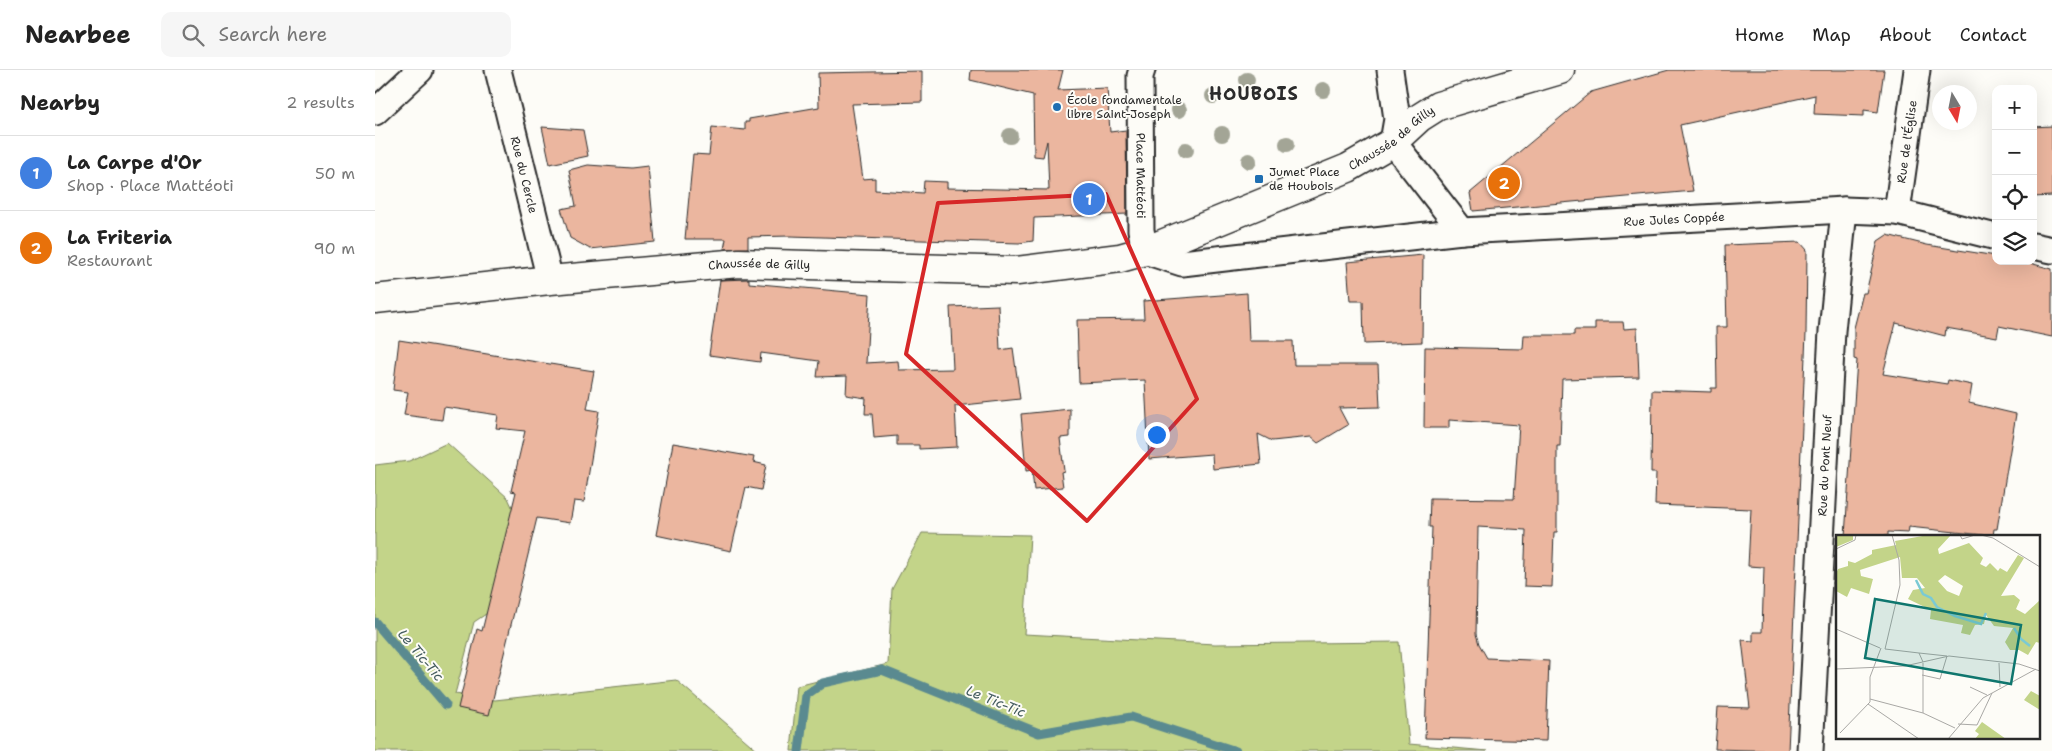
<!DOCTYPE html>
<meta charset="utf-8">
<style>
body{margin:0;font-family:"Shantell Sans",sans-serif;background:#f6f6f6;color:#222}
.controls{position:absolute;right:15px;top:15px;display:grid;overflow:hidden;border-radius:10px;box-shadow:0 5px 20px #0002}
.controls button{width:45px;height:45px;display:grid;place-items:center;padding:0;border:0;border-bottom:1px solid #e0e0e0;background:#fff;color:#222;font:25px sans-serif}
.compass{position:absolute;left:1557px;top:15px;width:45px;height:45px;border-radius:50%;background:#fff;box-shadow:0 5px 20px #0002;rotate:170deg}
.you{position:absolute;left:781px;top:364px;width:18px;height:18px;margin:-12px;border:4px solid #fff;border-radius:50%;background:#1a73e8;box-shadow:0 0 0 8px #1a73e833}
.badge{display:grid;place-items:center;width:32px;height:32px;border-radius:50%;background:#1f6fb2;color:#fff;font-size:16px;font-weight:700}
.pin{position:absolute;translate:-50% -50%;border:2px solid #fff;box-shadow:0 1px 5px #0006}
.list{margin:0;padding:0;list-style:none}
h2{display:flex;justify-content:space-between;align-items:center;height:65px;margin:0;padding:0 20px;font-size:21px}
h2 small{font-size:16px;font-weight:400;color:#767676}
.list li{display:grid;grid-template-columns:32px 1fr auto;gap:15px;align-items:center;box-sizing:border-box;height:75px;padding:0 20px;border-top:1px solid #e0e0e0}
.list b{display:block;font-size:19px;white-space:nowrap}
.list p{margin:0;font-size:16px;white-space:nowrap;color:#767676}
.list em{font-size:16px;font-style:normal;color:#767676}
.icon{flex:none;width:28px;height:28px;fill:none;stroke:currentColor;stroke-width:2;stroke-linecap:round;stroke-linejoin:round}
.map{position:relative;flex:none;width:1677px;height:681px;overflow:hidden}
header{display:flex;align-items:center;gap:30px;box-sizing:border-box;height:70px;padding:0 25px;background:#fff;border-bottom:1px solid #e0e0e0}
header strong{font-size:24px}
nav{display:flex;gap:28px;margin-inline-start:auto;font-size:18px}
.search{width:350px;height:45px;background:#f6f6f6;display:flex;align-items:center;gap:12px;box-sizing:border-box;padding:0 18px;border-radius:10px;color:#767676;font-size:19px}
main{display:flex}
aside{flex:1;background:#fff}
.map>svg:first-child{display:block}
</style>
<header>
<strong>Nearbee</strong>
<div class="search"><svg class="icon" aria-label="search" viewBox="0 0 24 24"><circle cx="10" cy="10" r="6"/><path d="M15 15l6 6"/></svg>Search here</div>
<nav><a>Home</a><a>Map</a><a>About</a><a>Contact</a></nav>
</header>
<main>
<aside>
<h2>Nearby<small>2 results</small></h2>
<ul class="list">
<li><span class="badge" style="background:#3f7fe0">1</span><div><b>La Carpe d'Or</b><p>Shop · Place Mattéoti</p></div><em>50 m</em></li>
<li><span class="badge" style="background:#e8710a">2</span><div><b>La Friteria</b><p>Restaurant</p></div><em>90 m</em></li>
</ul>
</aside>
<div class="map">
<svg width="1677" height="681" viewBox="0 0 1677 681">
<rect width="100%" height="100%" fill="#fdfcf7"/>
<filter id="ink" filterUnits="userSpaceOnUse"><feTurbulence type="fractalNoise" baseFrequency=".02" numOctaves="2"/><feDisplacementMap in="SourceGraphic" scale="10" xChannelSelector="R" yChannelSelector="G"/><feConvolveMatrix kernelMatrix="1 2 1 2 8 2 1 2 1" color-interpolation-filters="sRGB"/></filter>
<g filter="url(#ink)">
<path fill="#c3d489" stroke="#77805a" d="M 72,373 L 133,428 L 144,452 L 126,534 L 99,552 L 80,624 L 120,630 L 301,610 L 383,681 L 0,681 L 0,395 L 34,391 Z
M 547,463 L 655,465 L 649,564 L 840,574 L 1024,572 L 1034,674 L 1112,681 L 416,681 L 422,616 L 513,594 L 517,519 Z"/>
<g fill="none" stroke-linecap="round" stroke-linejoin="round">
<path stroke="#5a8a90" stroke-width="9" d="M 0,552 L 71,635
M 424,681 L 431,625 L 448,613 L 507,600 L 664,663 L 756,647 L 861,681"/>
</g>
<path fill="#ebb69f" stroke="#2b2b2b" d="M 596,0 L 688,0 L 683,20 L 732,18 L 735,62 L 751,60 L 752,144 L 659,148 L 658,171 L 644,173 L 415,166 L 373,167 L 373,178 L 349,179 L 351,169 L 310,169 L 318,84 L 334,85 L 337,57 L 370,60 L 370,52 L 374,52 L 374,49 L 444,37 L 443,3 L 547,1 L 547,32 L 477,34 L 488,109 L 500,108 L 500,120 L 548,123 L 549,111 L 572,112 L 572,118 L 674,120 L 672,71 L 668,87 L 659,86 L 658,25 L 595,10 Z
M 1294,0 L 1509,0 L 1503,42 L 1489,40 L 1489,46 L 1439,44 L 1440,25 L 1305,55 L 1318,121 L 1098,141 L 1095,123 L 1216,22 Z
M 1677,56 L 1677,126 L 1658,127 L 1658,57 Z
M 167,57 L 208,60 L 213,86 L 175,94 Z
M 213,95 L 256,98 L 273,96 L 280,172 L 215,179 L 195,168 L 186,139 L 201,136 L 194,100 Z
M 1512,165 L 1552,175 L 1621,186 L 1621,191 L 1647,191 L 1677,199 L 1677,267 L 1624,256 L 1622,267 L 1571,258 L 1570,266 L 1521,253 L 1508,304 L 1572,314 L 1573,310 L 1597,315 L 1594,333 L 1641,344 L 1622,459 L 1619,459 L 1618,466 L 1534,457 L 1533,463 L 1513,462 L 1513,466 L 1470,466 L 1482,290 L 1479,289 L 1479,258 L 1488,223 L 1491,223 L 1503,171 Z
M 1425,172 L 1432,180 L 1431,263 L 1413,681 L 1340,679 L 1343,637 L 1375,638 L 1367,570 L 1378,571 L 1378,562 L 1387,562 L 1389,497 L 1373,496 L 1376,439 L 1280,435 L 1281,403 L 1276,403 L 1277,320 L 1336,322 L 1336,318 L 1342,318 L 1341,257 L 1352,257 L 1350,175 Z
M 1048,185 L 1047,272 L 989,274 L 988,231 L 975,231 L 972,192 Z
M 374,209 L 374,213 L 495,224 L 491,293 L 523,291 L 524,300 L 578,299 L 575,237 L 623,235 L 625,280 L 638,278 L 645,329 L 580,336 L 582,377 L 544,379 L 544,375 L 522,375 L 522,366 L 499,368 L 497,344 L 490,344 L 491,328 L 471,325 L 472,306 L 442,307 L 444,291 L 386,283 L 385,292 L 334,285 L 345,210 Z
M 872,223 L 874,271 L 918,271 L 919,295 L 1003,295 L 1005,337 L 964,338 L 973,355 L 943,373 L 936,367 L 897,371 L 883,364 L 886,394 L 838,399 L 837,384 L 774,389 L 770,310 L 704,313 L 702,250 L 769,249 L 768,231 Z
M 1220,252 L 1248,252 L 1249,259 L 1262,258 L 1264,307 L 1187,309 L 1185,376 L 1182,376 L 1182,462 L 1179,462 L 1177,517 L 1149,516 L 1151,460 L 1103,457 L 1101,564 L 1104,574 L 1112,588 L 1174,591 L 1171,671 L 1050,668 L 1057,457 L 1054,457 L 1055,428 L 1139,429 L 1144,355 L 1074,350 L 1074,358 L 1049,358 L 1050,277 L 1148,279 L 1149,265 L 1199,265 L 1199,260 L 1220,260 Z
M 24,270 L 219,301 L 212,339 L 224,341 L 209,432 L 199,431 L 195,453 L 162,448 L 114,645 L 83,638 L 102,559 L 107,561 L 141,422 L 136,421 L 150,361 L 121,358 L 123,345 L 69,337 L 67,350 L 29,345 L 33,322 L 18,320 Z
M 695,339 L 695,367 L 685,368 L 689,401 L 686,402 L 688,417 L 659,420 L 657,400 L 651,401 L 646,344 Z
M 298,373 L 379,387 L 378,392 L 391,395 L 386,420 L 371,417 L 356,481 L 281,465 Z"/>
<g fill="none" stroke-linecap="round" stroke-linejoin="round">
<defs>
<g id="minor">
<path id="s1" d="M 123,0 L 175,210"/>
<path id="s2" d="M 767,0 L 765,6 L 766,160 L 770,181 L 807,193 L 1087,161"/>
<path id="s3" d="M 1015,0 L 1022,49 L 1018,72 L 1087,161 L 1469,140 L 1522,142 L 1621,167"/>
<path d="M 0,42 L 45,0"/>
<path id="s4" d="M 1522,142 L 1542,0"/>
<path d="M 1658,176 L 1677,180"/>
<path id="s5" d="M 1435,681 L 1457,261 L 1469,140"/>
</g>
<g id="tertiary">
<path id="s6" d="M 0,229 L 175,210 L 364,193 L 642,201 L 745,188 L 770,181 L 973,98 L 1018,72 L 1044,48 L 1063,36 L 1185,0"/>
</g>
</defs>
<use href="#minor" stroke="#2b2b2b" stroke-width="29"/>
<use href="#tertiary" stroke="#2b2b2b" stroke-width="31"/>
<use href="#minor" stroke="#fdfcf7" stroke-width="25"/>
<use href="#tertiary" stroke="#fdfcf7" stroke-width="28"/>
</g>
<g fill="#a3a596">
<circle cx="872" cy="10" r="8"/>
<circle cx="948" cy="20" r="8"/>
<circle cx="838" cy="26" r="8"/>
<circle cx="804" cy="40" r="8"/>
<circle cx="847" cy="64" r="8"/>
<circle cx="635" cy="66" r="8"/>
<circle cx="912" cy="74" r="8"/>
<circle cx="811" cy="80" r="8"/>
<circle cx="874" cy="91" r="8"/>
</g>
</g>
<path fill="none" stroke="#d62828" stroke-width="4" stroke-linejoin="round" d="M 731,124 L 822,329 L 712,451 L 531,284 L 563,133 Z"/>
<g fill="#1f6fb2" stroke="#fdfcf7" stroke-width="2">
<circle cx="682" cy="37" r="5"/>
<rect x="879" y="104" width="10" height="10" rx="2.5"/>
</g>
<g text-anchor="middle" stroke-width="4" stroke-linejoin="round" paint-order="stroke">
<g font-size="12" fill="#2b2b2b" stroke="#fdfcf7" text-anchor="start">
<text x="692" y="34">École fondamentale<tspan x="692" dy="14">libre Saint-Joseph</tspan></text>
<text x="894" y="106">Jumet Place<tspan x="894" dy="14">de Houbois</tspan></text>
</g>
<g font-size="12" fill="#2b2b2b" stroke="#fdfcf7">
<text dy="4" stroke="none"><textPath href="#s6" startOffset="1046">Chaussée de Gilly</textPath></text>
<text dy="4" stroke="none"><textPath href="#s4" startOffset="71">Rue de l'Église</textPath></text>
<text dy="4" stroke="none"><textPath href="#s1" startOffset="108">Rue du Cercle</textPath></text>
<text dy="4" stroke="none"><textPath href="#s2" startOffset="106">Place Mattéoti</textPath></text>
<text dy="4" stroke="none"><textPath href="#s3" startOffset="398">Rue Jules Coppée</textPath></text>
<text dy="4" stroke="none"><textPath href="#s6" startOffset="386">Chaussée de Gilly</textPath></text>
<text dy="4" stroke="none"><textPath href="#s5" startOffset="286">Rue du Pont Neuf</textPath></text>
</g>
<g font-size="14" font-style="italic" fill="#435b5e" stroke="#fdfcf7">
<text transform="translate(46 585) rotate(50)" y="5">Le Tic-Tic</text>
<text transform="translate(621 631) rotate(22)" y="5">Le Tic-Tic</text>
</g>
<g font-size="18" font-weight="bold" letter-spacing="1" fill="#2b2b2b" stroke="#fdfcf7">
<text x="879" y="30">HOUBOIS</text>
</g>
</g>
<g transform="translate(1461 465)">
<rect width="204" height="204" fill="#fdfcf7"/>
<path d="M 0,0 L 17,0 L 17,5 L 0,12 ZM 92,0 L 115,0 L 102,14 L 103,19 L 133,8 L 147,23 L 144,29 L 150,32 L 154,28 L 162,36 L 164,33 L 171,37 L 182,20 L 188,23 L 165,61 L 178,60 L 184,65 L 180,74 L 189,79 L 204,65 L 204,108 L 200,107 L 192,120 L 183,115 L 174,115 L 169,107 L 177,93 L 158,91 L 150,80 L 148,89 L 139,90 L 134,100 L 125,98 L 127,90 L 94,84 L 95,75 L 72,64 L 77,55 L 89,53 L 81,43 L 66,43 L 64,22 L 24,35 L 25,41 L 37,44 L 33,59 L 15,53 L 11,62 L 0,56 L 0,39 L 2,34 L 12,31 L 12,26 L 19,28 L 36,19 L 36,15 L 60,10 L 59,6 ZM 109,40 L 127,51 L 123,61 L 111,56 L 102,46 ZM 195,156 L 204,161 L 204,175 L 188,165 ZM 146,187 L 170,204 L 139,204 L 143,199 L 139,196 Z" fill="#c3d489" fill-rule="evenodd"/>
<path fill="none" stroke="#7acad4" stroke-width="2.5" d="M 80,45 L 87,59 L 95,63 L 101,72 L 119,81 L 145,89 L 150,78M 178,93 L 185,104 L 194,111"/>
<path fill="none" stroke="#a9a8a5" stroke-width="1" d="M 124,0 L 126,4 L 139,0M 145,0 L 157,3 L 204,32M 0,14 L 19,5 L 20,0M 0,94 L 44,113M 49,114 L 64,50 L 63,25 L 56,0M 49,114 L 83,118 L 87,127M 83,118 L 111,121 L 104,144 L 86,140M 163,128 L 164,152M 0,134 L 69,131 L 113,121 L 183,129 L 204,136M 134,152 L 151,160M 34,164 L 87,178 L 119,193M 32,169 L 83,204M 87,178 L 87,128M 122,189 L 141,190 L 156,158M 4,198 L 34,167 L 34,142 L 45,113M 112,204 L 147,163 L 200,134"/>
<path fill="#0f766e" fill-opacity="0.15" stroke="#0f766e" stroke-width="2.5" d="M 39,64 L 185,90 L 175,149 L 29,123 Z"/>
<rect width="204" height="204" fill="none" stroke="#2b2b2b" stroke-width="2.5"/>
</g>
</svg>
<div class="controls">
<button>+</button>
<button>−</button>
<button><svg class="icon" aria-label="locate" viewBox="0 0 24 24"><circle cx="12" cy="12" r="6"/><path d="M12 2v4M12 18v4M2 12h4M18 12h4"/></svg></button>
<button><svg class="icon" aria-label="layers" viewBox="0 0 24 24"><path d="M12 4l9 5-9 5-9-5zM3 14l9 5 9-5"/></svg></button>
</div>
<svg class="compass" viewBox="-18 -18 36 36"><path d="M0-13l5 13h-10z" fill="#e53935"/><path d="M0 13l5-13h-10z" fill="#767676"/></svg>
<div class="you"></div>
<div class="pin badge" style="left:714px;top:129px;background:#3f7fe0">1</div>
<div class="pin badge" style="left:1129px;top:113px;background:#e8710a">2</div>
</div>
</main>
